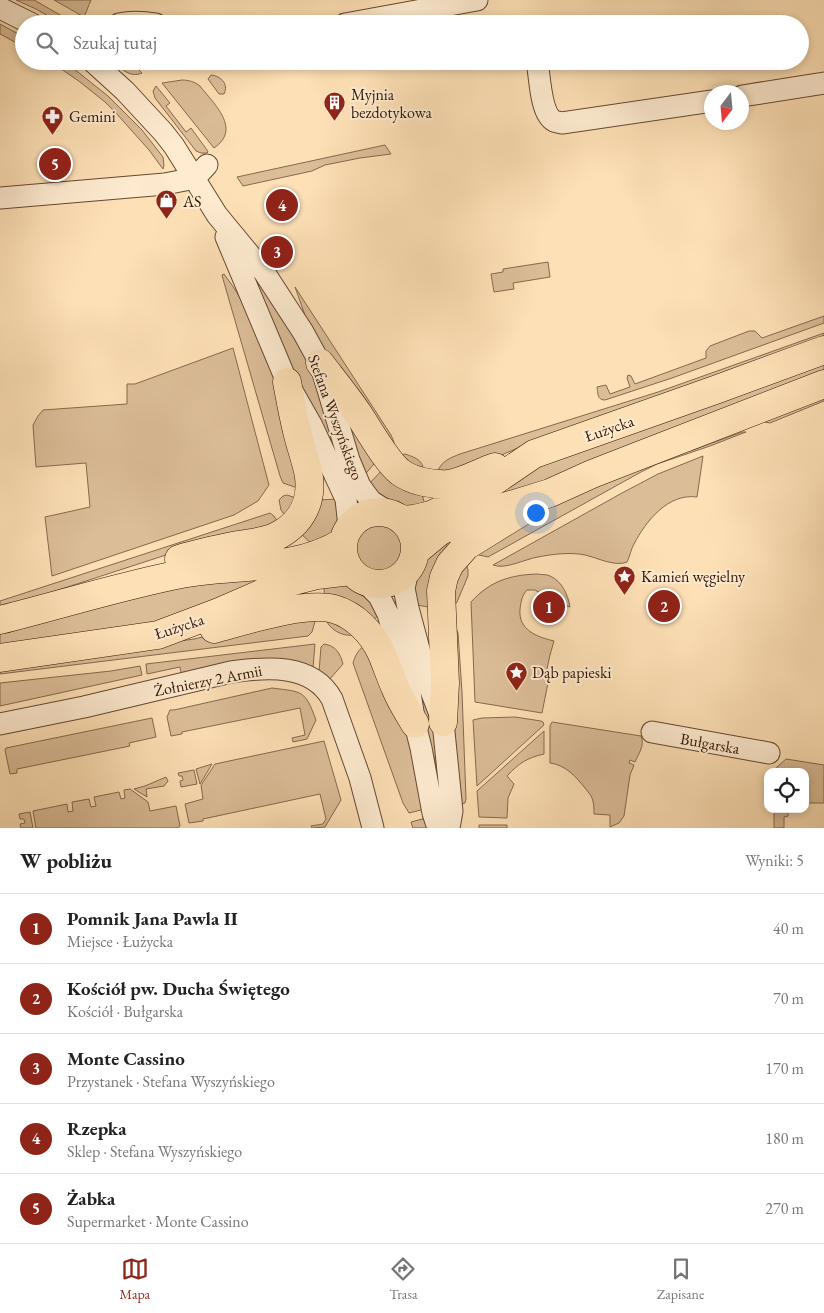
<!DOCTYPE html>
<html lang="pl">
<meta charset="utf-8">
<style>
body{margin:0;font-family:"EB Garamond",serif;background:#f2f2f2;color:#222}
.controls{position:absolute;right:15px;bottom:15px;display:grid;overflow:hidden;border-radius:10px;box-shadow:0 2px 8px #0003}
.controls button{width:45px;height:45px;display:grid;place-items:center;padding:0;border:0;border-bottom:1px solid #e0e0e0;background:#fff;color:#222;font:25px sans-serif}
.compass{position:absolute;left:704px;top:85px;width:45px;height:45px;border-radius:50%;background:#fff;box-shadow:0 2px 8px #0003;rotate:196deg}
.you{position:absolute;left:535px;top:512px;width:18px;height:18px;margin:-12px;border:4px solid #fff;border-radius:50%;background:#1a73e8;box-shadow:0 0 0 8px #1a73e833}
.badge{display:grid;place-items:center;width:32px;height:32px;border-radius:50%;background:#8f2418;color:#fff;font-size:16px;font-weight:700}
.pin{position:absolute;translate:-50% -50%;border:2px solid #fff;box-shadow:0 1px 5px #0006}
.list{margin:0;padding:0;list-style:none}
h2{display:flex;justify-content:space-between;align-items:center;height:65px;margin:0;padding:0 20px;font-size:21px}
h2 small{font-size:16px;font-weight:400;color:#767676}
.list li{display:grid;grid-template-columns:32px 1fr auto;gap:15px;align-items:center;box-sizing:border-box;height:70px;padding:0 20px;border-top:1px solid #e0e0e0}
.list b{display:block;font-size:19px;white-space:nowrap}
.list p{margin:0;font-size:16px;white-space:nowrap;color:#767676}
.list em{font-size:16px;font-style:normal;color:#767676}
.icon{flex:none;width:28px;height:28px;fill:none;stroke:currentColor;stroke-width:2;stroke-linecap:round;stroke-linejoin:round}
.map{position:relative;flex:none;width:824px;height:828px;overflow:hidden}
.search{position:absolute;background:#fff;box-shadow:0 2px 8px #0003;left:15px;right:15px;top:15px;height:55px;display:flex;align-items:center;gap:12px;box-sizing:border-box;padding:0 18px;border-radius:28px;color:#767676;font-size:19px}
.sheet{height:415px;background:#fff}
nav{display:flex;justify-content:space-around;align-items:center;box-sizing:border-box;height:70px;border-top:1px solid #e0e0e0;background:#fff;font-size:14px;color:#767676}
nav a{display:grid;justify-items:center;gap:2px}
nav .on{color:#8f2418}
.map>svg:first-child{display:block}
</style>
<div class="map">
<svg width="824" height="828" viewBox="0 0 824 828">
<rect width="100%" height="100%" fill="#fee0b6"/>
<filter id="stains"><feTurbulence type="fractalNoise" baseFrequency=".004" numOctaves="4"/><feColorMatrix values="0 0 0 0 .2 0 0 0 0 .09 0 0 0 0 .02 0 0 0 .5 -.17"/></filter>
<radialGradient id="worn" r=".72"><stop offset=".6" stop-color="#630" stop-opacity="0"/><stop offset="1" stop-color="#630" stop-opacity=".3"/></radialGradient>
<path fill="#dbbd98" stroke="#86694e" d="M 16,0 L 34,0 L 76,24 L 62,24 L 36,9 Z
M 54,0 L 91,0 L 84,17 Z
M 0,24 L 24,37 L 24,47 L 0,34 Z
M 50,61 L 64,61 L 108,96 L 142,130 L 163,157 L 164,165 L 163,169 L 149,150 L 116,113 L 105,102 L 80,82 Z
M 113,61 L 130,61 L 142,73 C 130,78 121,69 113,61 Z
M 211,75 C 221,76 229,84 224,94 L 219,94 L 208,79 Z
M 182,80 C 189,80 195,82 200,86 C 214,104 242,129 214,148 L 162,83 Z
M 156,86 L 170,103 L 166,106 L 186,132 L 191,128 L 207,150 L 208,152 L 207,153 L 201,153 L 196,151 L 155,98 L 153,91 Z
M 385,145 L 391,154 L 360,158 L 325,165 L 312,171 L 243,186 L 237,177 Z
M 548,262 L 550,277 L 513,283 L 514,289 L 494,292 L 491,274 L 503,272 L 503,269 Z
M 253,269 L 306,358 L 319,386 L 347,486 L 251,281 Z
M 224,274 C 269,332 285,420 303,490 L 283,483 L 280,476 L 258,400 L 223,279 L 222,275 Z
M 295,287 L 391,435 L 394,442 L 393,446 L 388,451 L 313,332 L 306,318 Z
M 824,316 L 824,323 L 672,378 L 605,400 C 597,400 598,393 597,387 L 606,385 L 610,394 L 630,387 L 627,378 L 628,375 L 631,376 L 635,384 L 706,358 L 706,351 L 710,346 L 749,331 L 755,331 L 762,338 Z
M 824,333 L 824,342 L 544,437 L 506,453 L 463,473 L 437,473 C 441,461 450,458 460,454 L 658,392 Z
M 233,348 L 269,485 L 258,501 L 234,515 L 52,576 L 45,517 L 90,507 L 86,463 L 36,467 L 33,425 L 38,416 L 43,410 L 127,404 L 127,384 L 135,384 Z
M 824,360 L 824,376 L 521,494 L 480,497 L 513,475 Z
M 338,393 L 379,458 L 362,478 Z
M 824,393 L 824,401 L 770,423 L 765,422 L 761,419 Z
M 742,432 L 746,432 L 710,446 L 657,464 L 641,472 L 488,557 L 479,555 L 472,549 L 536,512 L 579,490 L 673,455 L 693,450 Z
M 405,454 C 417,458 425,461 423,475 L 400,455 Z
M 703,456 L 697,497 C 668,493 646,521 634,544 C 631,549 630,556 627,562 C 615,567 598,558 585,555 C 571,552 553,554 538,557 C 525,559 505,570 493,565 L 622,493 L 658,474 Z
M 386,466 L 420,487 L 425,505 L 404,511 L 366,487 Z
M 287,495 L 302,500 L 288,520 L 281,510 L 279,500 L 283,496 Z
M 340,499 L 342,523 L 334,539 L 317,549 L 297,530 L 315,500 Z
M 270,513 L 274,516 L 281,527 L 169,554 L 0,609 L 0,601 Z
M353 549a27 27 0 1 1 54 0a27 27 0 1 1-54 0Z
M 439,538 L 453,550 L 434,608 L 411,604 L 414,580 L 420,572 L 425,554 Z
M 466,563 L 468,570 L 468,576 L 457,602 L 453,608 L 446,596 Z
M 283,568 L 196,616 L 0,647 L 0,631 L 174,580 Z
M 537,574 C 541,575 547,574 550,576 C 562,581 568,595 570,607 L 548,600 L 547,597 L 535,590 L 527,590 C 522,595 521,602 520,609 C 518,630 537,637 554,641 L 550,655 L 547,669 L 548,683 L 542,713 L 475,702 L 471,602 C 490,581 510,575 537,574 Z
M 323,578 L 343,578 L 361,591 L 382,613 L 370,622 L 325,600 Z
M 325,617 L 354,635 C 342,637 328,629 325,617 Z
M 316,618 L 312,632 L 308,636 L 0,674 L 0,667 L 194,639 L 262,623 Z
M 405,621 L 424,687 L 440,757 L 439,790 L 435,761 L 422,710 Z
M 448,624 L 456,628 L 458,633 L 462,692 L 466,799 L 465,803 L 459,805 Z
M 369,641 L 403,724 L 417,764 L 425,809 L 409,813 L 403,803 L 353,663 C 356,652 361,648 369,641 Z
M 315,644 L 313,668 L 182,677 L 180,667 L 147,674 L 146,664 Z
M 324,644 C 336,646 340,653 343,664 L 329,680 L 319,672 L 321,647 Z
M 140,666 L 142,675 L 0,706 L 0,683 L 111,671 Z
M 272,688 C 303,692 305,690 316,720 L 307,739 L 293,742 L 292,738 L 305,735 L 300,708 L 182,732 L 182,734 L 171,736 L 167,717 L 170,710 L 174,710 Z
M 515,717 L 541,721 L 543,722 L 544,725 L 477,786 L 473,720 L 482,718 Z
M 152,718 L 156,737 L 129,743 L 130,746 L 17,769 L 17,773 L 10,774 L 5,750 L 6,748 Z
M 552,722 L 641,736 C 645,745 639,753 635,762 L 630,760 L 629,763 L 634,765 L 630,775 L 624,816 L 619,823 L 610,827 L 610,815 L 594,814 C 594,809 594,803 592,798 C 591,795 588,792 585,788 C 576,777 566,765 550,763 L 550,726 Z
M 544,731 L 544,754 C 527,758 519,763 507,776 L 514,784 L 508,798 L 507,818 L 479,817 L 477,791 Z
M 324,741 L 341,800 L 325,827 L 312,828 L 311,826 L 323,824 L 326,819 L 320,794 L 203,819 L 203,821 L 189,823 L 185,804 L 203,799 L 201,785 L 215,764 Z
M 786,759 L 824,765 L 824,803 L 807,803 L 807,806 L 805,806 L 805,772 L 775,772 L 777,767 Z
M 212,764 L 200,784 L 196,769 Z
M 194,770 L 197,784 L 181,787 L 180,781 L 183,780 L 182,776 L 179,776 L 178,773 Z
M 166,777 L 168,781 L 164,786 L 146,789 L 147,797 L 134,789 L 145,786 Z
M 130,789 L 148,802 L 150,811 L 176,806 L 180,826 L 177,828 L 36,828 L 33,811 L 67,804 L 68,812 L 73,811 L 72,802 L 89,799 L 91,807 L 96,806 L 94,797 L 119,792 L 121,799 L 125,798 L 124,790 Z
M 774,809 L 788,809 L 788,816 L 784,817 L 784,828 L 774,828 Z
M 30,812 L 33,828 L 21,828 L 20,824 L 25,823 L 24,819 L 20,819 L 19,814 Z
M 426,818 L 427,828 L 413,828 L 411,822 Z
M 479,825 L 507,825 L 507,828 L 479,828 Z"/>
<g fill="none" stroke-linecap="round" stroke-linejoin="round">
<defs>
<path id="minor" d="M 0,8 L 32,24
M 119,24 C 132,21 144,22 156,24
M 345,24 L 477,0
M 92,61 L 125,91 L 163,132 L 174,146 L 217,215 L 264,272 L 303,332 L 320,363 L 349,460 L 360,486 L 371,501 L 393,515
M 537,61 C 540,76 540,113 554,121 C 556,122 559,122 562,123 L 712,101
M 742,96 L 824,83
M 0,198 L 165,184 L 195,178 L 207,165
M 226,237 L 287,382 L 312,426 L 346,499 L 349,527
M 408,571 L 404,588 L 408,608 L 428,683 L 443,722 L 452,811 L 449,828
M 364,581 L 379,596 L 388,614 L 409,687 L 415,724 L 421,748 L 433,813 L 438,828
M 0,724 L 84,707 L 231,672 C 266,667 312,663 332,699 L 360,778 L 373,828
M 652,732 L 769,753"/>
<path id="major" d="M 320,363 C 333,380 347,397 359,415 C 369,430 386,461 400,472 C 412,481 432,485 448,484 C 464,482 480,472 495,467
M343 548a36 36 0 1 1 72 0a36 36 0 1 1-72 0Z
M 402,520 L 414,519 L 431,515 L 472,496 L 534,454 L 715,390 L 824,350
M 416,551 L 440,531 L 491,511 L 550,493 L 592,474 L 633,458 L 824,384
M 179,559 C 198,553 218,549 238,545 C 250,543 264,542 275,537 C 302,524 314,500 308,471 C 305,458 300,444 297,431 C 293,415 290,398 287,382
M 0,620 C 60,605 120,586 181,574 C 235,564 294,572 343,542
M 214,629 C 244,621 305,601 334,609 C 355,615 372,633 381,652 C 386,663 390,676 395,687 C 400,700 408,712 415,724
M 0,658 L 158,635 L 219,612 L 286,583 L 317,575 L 351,571
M 443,722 L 445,683 L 441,591 L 444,577 L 450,564 L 466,546 L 521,512"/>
</defs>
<use href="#minor" stroke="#654830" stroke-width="23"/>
<use href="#major" stroke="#321504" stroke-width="29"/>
<use href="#minor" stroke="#feebd0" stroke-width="21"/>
<use href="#major" stroke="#fee0b6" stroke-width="28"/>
</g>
<defs>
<symbol id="building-pin" viewBox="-11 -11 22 30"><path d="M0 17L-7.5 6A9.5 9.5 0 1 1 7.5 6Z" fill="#8f2418" stroke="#feebd0"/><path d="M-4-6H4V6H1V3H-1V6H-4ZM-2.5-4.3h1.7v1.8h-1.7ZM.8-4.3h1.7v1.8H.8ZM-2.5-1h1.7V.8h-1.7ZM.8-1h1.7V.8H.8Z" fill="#fff"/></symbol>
<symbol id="pharmacy-pin" viewBox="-11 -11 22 30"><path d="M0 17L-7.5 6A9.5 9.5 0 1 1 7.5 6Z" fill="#8f2418" stroke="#feebd0"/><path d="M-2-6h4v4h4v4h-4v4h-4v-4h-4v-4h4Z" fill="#fff"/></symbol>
<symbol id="shop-pin" viewBox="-11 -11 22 30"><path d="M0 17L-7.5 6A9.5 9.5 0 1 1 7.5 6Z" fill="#8f2418" stroke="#feebd0"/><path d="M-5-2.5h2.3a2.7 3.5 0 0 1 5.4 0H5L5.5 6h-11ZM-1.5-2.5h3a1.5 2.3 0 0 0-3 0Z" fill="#fff"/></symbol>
<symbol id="sight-pin" viewBox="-11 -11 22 30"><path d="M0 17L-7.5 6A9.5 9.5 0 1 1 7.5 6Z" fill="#8f2418" stroke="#feebd0"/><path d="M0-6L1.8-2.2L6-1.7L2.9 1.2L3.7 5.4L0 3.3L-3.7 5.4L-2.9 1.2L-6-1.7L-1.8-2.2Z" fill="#fff"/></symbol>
</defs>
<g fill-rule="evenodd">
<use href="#building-pin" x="322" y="90" width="25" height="34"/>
<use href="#pharmacy-pin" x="40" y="104" width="25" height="34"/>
<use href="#shop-pin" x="154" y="188" width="25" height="34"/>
<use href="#sight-pin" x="612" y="564" width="25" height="34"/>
<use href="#sight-pin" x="504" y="660" width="25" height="34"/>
</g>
<g text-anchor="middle" stroke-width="4" stroke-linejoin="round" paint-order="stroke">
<g font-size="16" fill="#321504" stroke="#feebd0" text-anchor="start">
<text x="351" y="100">Myjnia<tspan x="351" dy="18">bezdotykowa</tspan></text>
<text x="69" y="122">Gemini</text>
<text x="183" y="207">AS</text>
<text x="641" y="582">Kamień węgielny</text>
<text x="532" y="678">Dąb papieski</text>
</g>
<g font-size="16" fill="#321504" stroke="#feebd0">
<text transform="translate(336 417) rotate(70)" y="6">Stefana Wyszyńskiego</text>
<text transform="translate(609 428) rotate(-19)" y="6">Łużycka</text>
<text transform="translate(179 626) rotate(-18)" y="6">Łużycka</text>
<text transform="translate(208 680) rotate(-11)" y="6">Żołnierzy 2 Armii</text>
<text transform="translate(710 743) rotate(10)" y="6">Bułgarska</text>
</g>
</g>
<rect width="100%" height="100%" filter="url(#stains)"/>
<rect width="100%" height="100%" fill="url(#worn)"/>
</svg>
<div class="controls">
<button><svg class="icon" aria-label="locate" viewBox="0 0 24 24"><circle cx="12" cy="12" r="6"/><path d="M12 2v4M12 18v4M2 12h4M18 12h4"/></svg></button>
</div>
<svg class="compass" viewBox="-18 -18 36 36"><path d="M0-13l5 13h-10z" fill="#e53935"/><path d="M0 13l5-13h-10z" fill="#767676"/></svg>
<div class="you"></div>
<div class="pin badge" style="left:549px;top:607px">1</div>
<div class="pin badge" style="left:664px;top:606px">2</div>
<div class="pin badge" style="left:277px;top:252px">3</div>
<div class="pin badge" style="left:282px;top:205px">4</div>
<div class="pin badge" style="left:55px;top:164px">5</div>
<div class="search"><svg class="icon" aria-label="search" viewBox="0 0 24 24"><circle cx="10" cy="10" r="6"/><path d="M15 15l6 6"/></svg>Szukaj tutaj</div>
</div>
<section class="sheet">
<h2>W pobliżu<small>Wyniki: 5</small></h2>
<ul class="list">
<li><span class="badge">1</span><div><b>Pomnik Jana Pawla II</b><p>Miejsce · Łużycka</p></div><em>40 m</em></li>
<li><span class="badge">2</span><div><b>Kościół pw. Ducha Świętego</b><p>Kościół · Bułgarska</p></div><em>70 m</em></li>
<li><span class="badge">3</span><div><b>Monte Cassino</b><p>Przystanek · Stefana Wyszyńskiego</p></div><em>170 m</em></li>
<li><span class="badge">4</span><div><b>Rzepka</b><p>Sklep · Stefana Wyszyńskiego</p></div><em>180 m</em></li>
<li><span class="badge">5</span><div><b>Żabka</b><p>Supermarket · Monte Cassino</p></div><em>270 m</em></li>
</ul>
</section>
<nav>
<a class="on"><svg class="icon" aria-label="map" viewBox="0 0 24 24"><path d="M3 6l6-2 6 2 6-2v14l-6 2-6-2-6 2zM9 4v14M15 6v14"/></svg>Mapa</a>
<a><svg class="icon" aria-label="directions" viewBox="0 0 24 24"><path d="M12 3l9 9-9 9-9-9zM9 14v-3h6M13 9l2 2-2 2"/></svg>Trasa</a>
<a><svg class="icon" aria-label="saved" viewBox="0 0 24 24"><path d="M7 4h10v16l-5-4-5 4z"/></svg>Zapisane</a>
</nav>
